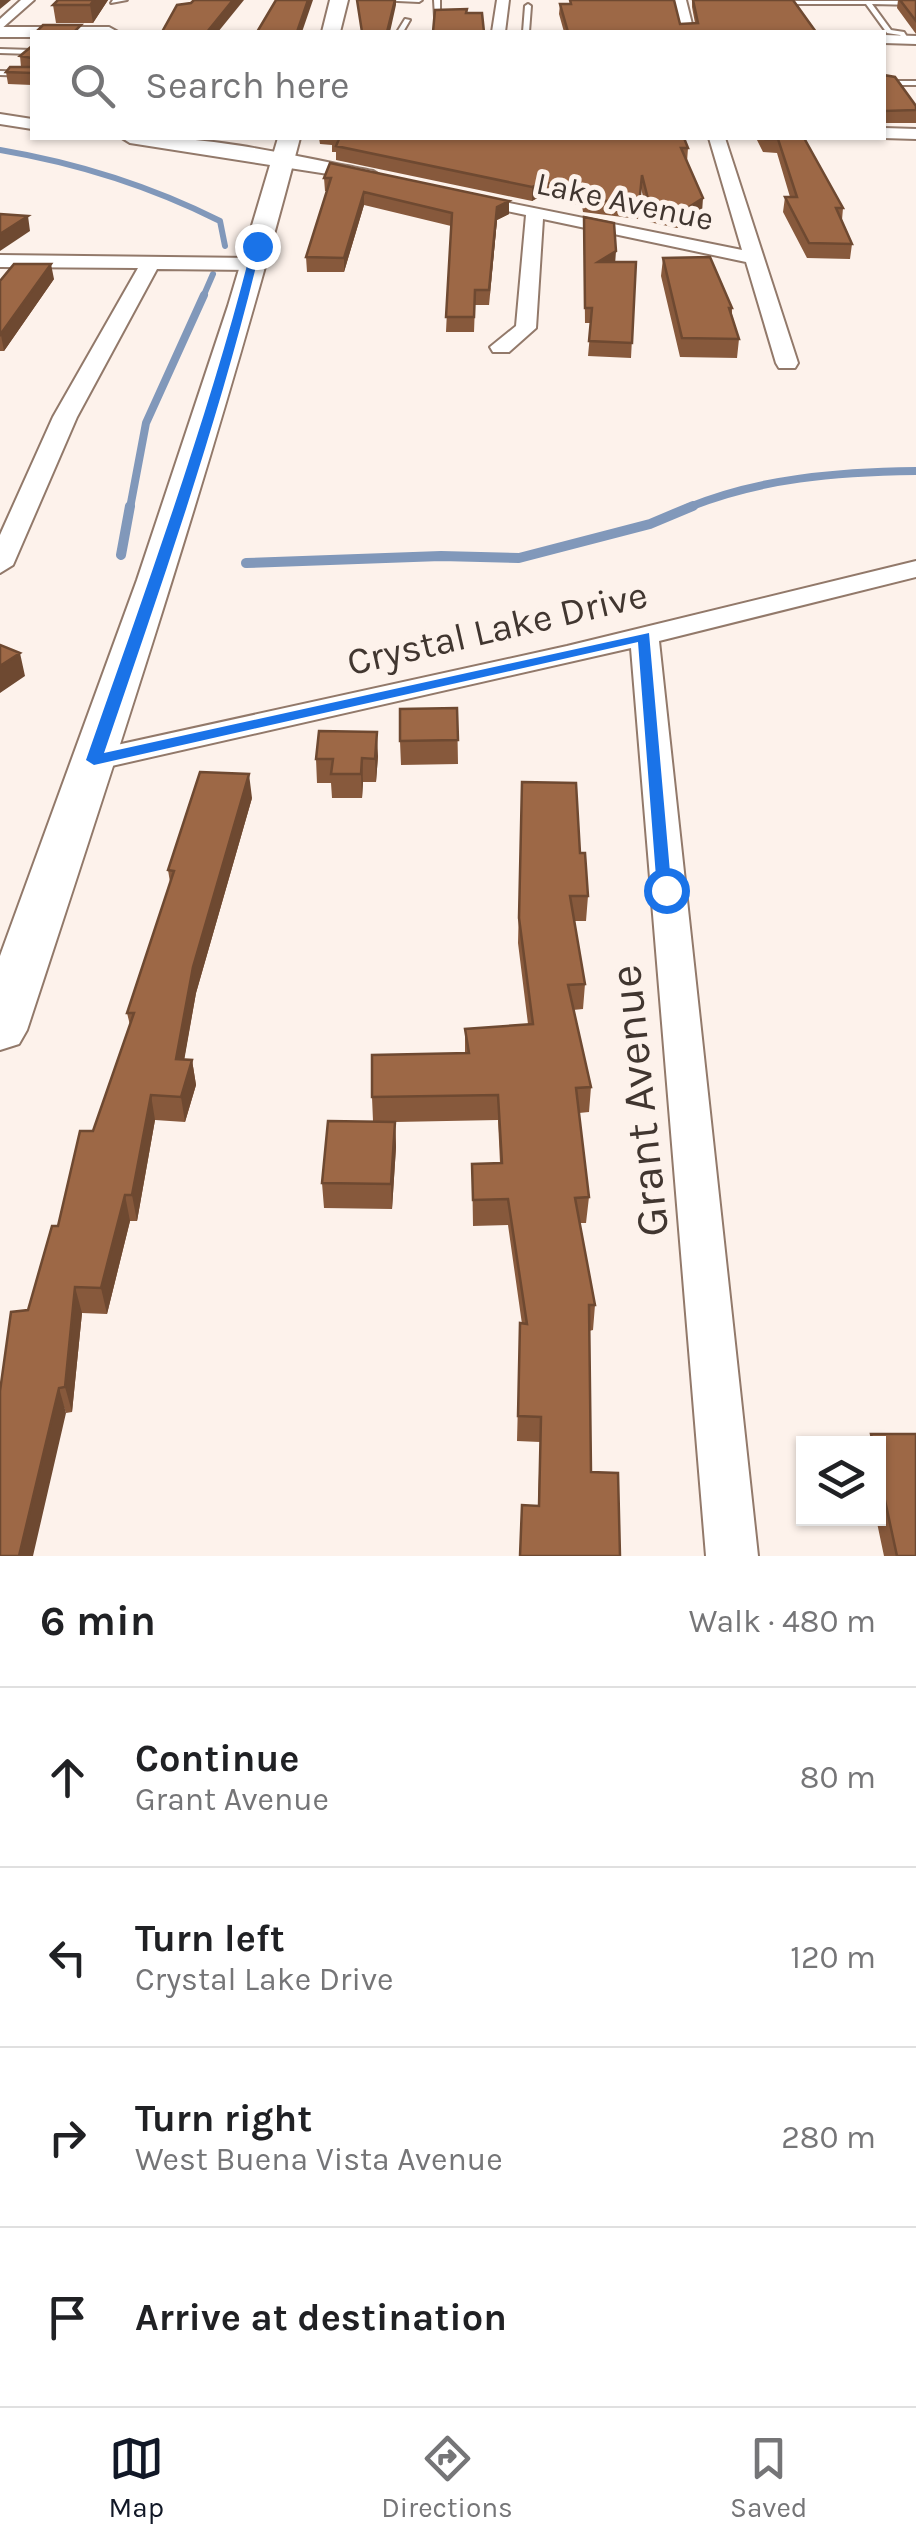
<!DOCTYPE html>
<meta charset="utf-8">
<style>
body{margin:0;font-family:Karla,sans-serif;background:#f6f6f6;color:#202124}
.controls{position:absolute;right:30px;bottom:30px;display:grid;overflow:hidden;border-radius:0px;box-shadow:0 2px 8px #0004}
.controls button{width:90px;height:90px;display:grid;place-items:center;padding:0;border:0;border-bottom:2px solid #e0e0e0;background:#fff;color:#202124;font:50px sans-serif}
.stop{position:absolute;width:30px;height:30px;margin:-22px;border:8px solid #1a73e8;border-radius:50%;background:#fff}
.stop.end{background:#1a73e8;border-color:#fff;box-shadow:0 2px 10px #0008}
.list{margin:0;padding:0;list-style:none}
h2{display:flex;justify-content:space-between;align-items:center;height:130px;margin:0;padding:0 40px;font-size:42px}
h2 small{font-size:32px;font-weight:400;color:#757577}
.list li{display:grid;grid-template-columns:65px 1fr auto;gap:30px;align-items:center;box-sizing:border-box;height:180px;padding:0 40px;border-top:2px solid #e0e0e0}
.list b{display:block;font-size:38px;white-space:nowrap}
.list p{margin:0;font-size:32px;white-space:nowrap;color:#757577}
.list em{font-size:32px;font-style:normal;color:#757577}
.icon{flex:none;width:55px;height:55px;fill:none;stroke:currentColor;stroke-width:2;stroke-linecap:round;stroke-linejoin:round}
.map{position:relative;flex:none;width:916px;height:1556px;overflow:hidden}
.search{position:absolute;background:#fff;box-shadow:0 2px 8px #0004;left:30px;right:30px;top:30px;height:110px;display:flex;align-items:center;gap:25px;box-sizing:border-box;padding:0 35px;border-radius:0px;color:#757577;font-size:38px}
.sheet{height:850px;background:#fff}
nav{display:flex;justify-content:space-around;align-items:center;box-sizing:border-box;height:140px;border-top:2px solid #e0e0e0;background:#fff;font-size:28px;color:#757577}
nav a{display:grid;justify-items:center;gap:5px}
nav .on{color:#111827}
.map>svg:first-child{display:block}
</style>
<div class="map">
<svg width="916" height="1556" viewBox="0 0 916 1556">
<rect width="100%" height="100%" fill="#fdf2eb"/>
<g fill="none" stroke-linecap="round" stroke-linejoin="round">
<path stroke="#8198ba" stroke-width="6" d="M 0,150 C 77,163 150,186 220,221 L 225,246
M 203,297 L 213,274"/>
<path stroke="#8198ba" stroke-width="8" d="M 130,508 L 146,423 L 204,295
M 687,508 C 760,478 838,472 916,471"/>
<path stroke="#8198ba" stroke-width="10" d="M 121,555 L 130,506
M 246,563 L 441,556 L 519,558 L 650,524 L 693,506"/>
<defs>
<path id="lane" d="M 113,0 L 127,0 L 111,3 Z
M 376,0 L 422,0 L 419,2 Z
M 434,0 L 440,0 L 440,18 L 435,17 Z
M 773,1 L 916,1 L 916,5 L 872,4 L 891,30 L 904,32 L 909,40 L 906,42 L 900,35 L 887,33 L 866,4 L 775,4 Z
M 528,4 L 531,6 L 529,32 L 523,32 L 525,6 Z
M 405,19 L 410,20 L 403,32 L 397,32 Z
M 0,49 L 32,50 L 32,54 L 0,53 Z
M 0,71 L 32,72 L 32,76 L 0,75 Z
M 884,81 L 916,81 L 916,85 L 884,85 Z"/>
<path id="street" d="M 21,0 L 34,0 L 0,30 L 0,19 Z
M 497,0 L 509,0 L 505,32 L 492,32 Z
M 674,0 L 686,0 L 694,32 L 681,32 Z
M 884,35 L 916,36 L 916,44 L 884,43 Z
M 0,114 L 32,119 L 32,129 L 0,124 Z
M 884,128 L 916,129 L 916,139 L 883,138 Z
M 122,138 C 202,133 294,156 373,171 L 381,176 L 373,181 L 130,143 Z
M 709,138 L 725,138 L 798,363 L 795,368 L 779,368 L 776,363 L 746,262 L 543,219 L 536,328 L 509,352 L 493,352 L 490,347 L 516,326 L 526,215 L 459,201 L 459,193 L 742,250 Z
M 0,255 L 252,258 L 262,264 L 252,270 L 157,269 L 77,417 L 13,565 L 0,573 L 0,535 L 53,417 L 138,268 L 0,267 Z
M 916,561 L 916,577 L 659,641 L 758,1556 L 706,1556 L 631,648 L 94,770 L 83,767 L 78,760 L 83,753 L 94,750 L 567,646 Z"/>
<path id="secondary" d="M 330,0 L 348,0 L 340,32 L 322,32 Z
M 0,27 L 109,27 L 118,32 L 32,32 L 32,37 L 0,37 Z
M 278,138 L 300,138 C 221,439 124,734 27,1030 L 19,1044 L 0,1050 L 0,956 L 137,580 L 228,306 Z"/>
</defs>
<use href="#lane" stroke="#92796a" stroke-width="4"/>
<use href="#street" stroke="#92796a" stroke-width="4"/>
<use href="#secondary" stroke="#92796a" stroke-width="4"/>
<use href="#lane" fill="#fff" fill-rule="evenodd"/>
<use href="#street" fill="#fff" fill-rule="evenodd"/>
<use href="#secondary" fill="#fff" fill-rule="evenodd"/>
</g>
<path fill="#87593c" d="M 58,0 L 108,0 L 93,23 L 56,23 L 53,5 Z
M 570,0 L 680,24 L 695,23 L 692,7 L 692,0 L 793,0 L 816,32 L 564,32 L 559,14 L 560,4 L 570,4 Z
M 898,0 L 916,0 L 916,34 L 897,8 Z
M 32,46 L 32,85 L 8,84 L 6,72 L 21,67 L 20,56 Z
M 884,61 L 885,76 L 916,106 L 916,123 L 884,123 Z
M 319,138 L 684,138 L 688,148 L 687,162 L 702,213 L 677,228 L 649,222 L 641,188 L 638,219 L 583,212 L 582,206 L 541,196 L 532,201 L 336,160 L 336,152 L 332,152 L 332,145 L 320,144 Z
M 756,138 L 804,138 L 843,208 L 842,220 L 852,244 L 850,259 L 807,258 L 783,212 L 785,197 L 790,197 L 777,153 L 763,152 Z
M 324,178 L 509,201 L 509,214 L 497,220 L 489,305 L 475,305 L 474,332 L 446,332 L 451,226 L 364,205 L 344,272 L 307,272 L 306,257 L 327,191 L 325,191 Z
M 584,217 L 615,262 L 636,262 L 631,358 L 588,356 L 591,323 L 585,323 Z
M 663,258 L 732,308 L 732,315 L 739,339 L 737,358 L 680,357 L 661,276 Z
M 54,279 L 4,351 L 0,351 L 0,281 Z
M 457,708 L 458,764 L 401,765 L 400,741 Z
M 378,756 L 376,782 L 363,782 L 362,798 L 332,798 L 331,783 L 317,783 L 316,759 Z
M 522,782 L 580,853 L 588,896 L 586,921 L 574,921 L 585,984 L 583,1009 L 573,1010 L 591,1087 L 589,1112 L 579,1113 L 589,1197 L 586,1223 L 580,1223 L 595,1305 L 593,1330 L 589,1331 L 591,1472 L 538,1506 L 540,1442 L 517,1441 L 520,1323 L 522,1324 L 508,1225 L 473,1226 L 472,1164 L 500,1163 L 498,1120 L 395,1122 L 396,1147 L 392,1209 L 324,1208 L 322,1183 L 373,1121 L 372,1097 L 465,1053 L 465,1029 L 528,1024 L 518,943 Z
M 252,798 L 196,993 L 184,1059 L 192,1060 L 196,1085 L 185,1122 L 155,1120 L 137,1221 L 130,1221 L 107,1314 L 82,1313 L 72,1412 L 66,1413 L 28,1310 L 93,1131 L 130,1025 L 127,1013 L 170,882 L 168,870 Z
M 871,1434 L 916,1434 L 916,1556 L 884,1556 L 876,1518 L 878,1518 L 878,1444 L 868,1444 Z"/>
<path fill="#6e4931" d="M 0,0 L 11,0 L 0,9 Z
M 94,0 L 108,0 L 93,23 L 90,5 Z
M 233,0 L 244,0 L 218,32 L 207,32 Z
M 308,0 L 313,0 L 302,32 L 297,32 Z
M 395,0 L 396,0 L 396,5 L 390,32 L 387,32 Z
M 542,182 L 541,196 L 532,201 L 532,187 Z
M 364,192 L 364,205 L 344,272 L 344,258 Z
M 703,198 L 702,213 L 677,228 L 678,214 Z
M 509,201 L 509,214 L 497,220 L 489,305 L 497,207 Z
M 28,216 L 30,231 L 0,251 L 0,234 Z
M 616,251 L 615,265 L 598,262 Z
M 51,264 L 54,279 L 4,351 L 1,335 Z
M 20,653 L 25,676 L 0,693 L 0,666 Z
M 377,732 L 378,756 L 376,782 L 375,759 Z
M 362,758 L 363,782 L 362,798 L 361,774 Z
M 249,774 L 252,798 L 196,993 L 180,1084 L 176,1059 L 193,967 Z
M 192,1060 L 196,1085 L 185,1122 L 181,1097 Z
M 151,1095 L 155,1120 L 137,1221 L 132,1195 Z
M 395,1122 L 396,1147 L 392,1209 L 391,1184 Z
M 125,1195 L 130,1221 L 107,1314 L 101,1288 Z
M 75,1287 L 82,1313 L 72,1412 L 65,1387 Z
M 59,1388 L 66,1413 L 33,1556 L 19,1556 Z"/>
<path fill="#9d6846" stroke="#6e4931" stroke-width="2.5" d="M 58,0 L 94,0 L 90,5 L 53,5 Z
M 194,0 L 233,0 L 207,32 L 162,32 L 177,5 L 191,3 Z
M 276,0 L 308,0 L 297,32 L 257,32 Z
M 357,0 L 395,0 L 387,32 L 362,32 Z
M 570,0 L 674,0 L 680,24 L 698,23 L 693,0 L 793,0 L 816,32 L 568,32 L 560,4 L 571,4 Z
M 900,0 L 916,0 L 916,21 Z
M 467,9 L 466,13 L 482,13 L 484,32 L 433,32 L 435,10 Z
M 43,25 L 81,25 L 75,31 L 113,32 L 36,32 Z
M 32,46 L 32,58 L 20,56 Z
M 10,67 L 32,67 L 32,73 L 6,72 Z
M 884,75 L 895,77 L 916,106 L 916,110 L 884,111 Z
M 332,138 L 684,138 L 688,148 L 681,148 L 703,198 L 678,214 L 650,207 L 642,175 L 639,205 L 583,198 L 583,192 L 542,182 L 532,187 L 336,146 L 339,139 Z
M 764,138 L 804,138 L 843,208 L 836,208 L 852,244 L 809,243 L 785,197 L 797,197 L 778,139 L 765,139 Z
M 330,163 L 509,201 L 497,207 L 489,290 L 475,290 L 474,317 L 446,317 L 452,213 L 364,192 L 344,258 L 306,257 L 331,178 L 324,178 Z
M 0,214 L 28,216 L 0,234 Z
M 584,217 L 614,223 L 616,251 L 598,262 L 636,262 L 632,343 L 589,341 L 592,308 L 585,308 Z
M 710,257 L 732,308 L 729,308 L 739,339 L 682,338 L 663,258 Z
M 14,264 L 51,264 L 0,335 L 0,281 Z
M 0,645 L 20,653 L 0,666 Z
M 457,708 L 458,740 L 400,741 L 400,709 Z
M 319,731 L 377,732 L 375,759 L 362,758 L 361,774 L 331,774 L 333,759 L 316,759 Z
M 200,772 L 249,774 L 193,967 L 176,1059 L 192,1060 L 181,1097 L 151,1095 L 132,1195 L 125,1195 L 101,1288 L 75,1287 L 65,1387 L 59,1388 L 19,1556 L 0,1556 L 0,1391 L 11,1312 L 28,1310 L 52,1226 L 58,1226 L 80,1131 L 93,1131 L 134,1013 L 127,1013 L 174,871 L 168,870 Z
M 522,782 L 576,783 L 580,853 L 585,853 L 588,896 L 570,896 L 585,984 L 568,985 L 591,1087 L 576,1088 L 589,1197 L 575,1198 L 595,1305 L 589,1305 L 591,1472 L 618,1473 L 620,1556 L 520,1556 L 522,1505 L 539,1506 L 541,1417 L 518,1416 L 520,1323 L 527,1324 L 508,1199 L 473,1200 L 472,1164 L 502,1163 L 498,1095 L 372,1097 L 372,1055 L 469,1053 L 465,1029 L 533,1024 L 519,918 Z
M 328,1121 L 395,1122 L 391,1184 L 322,1183 Z
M 871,1434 L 916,1434 L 916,1556 L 897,1556 L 878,1468 L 878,1444 L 873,1444 Z"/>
<path fill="#1a73e8" d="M 257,244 L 261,246 C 220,418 161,586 104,753 L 649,633 L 672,895 L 659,895 L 657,890 L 638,642 L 94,765 L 86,760 C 145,591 208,420 252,246 Z"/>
<g text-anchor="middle" stroke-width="10" stroke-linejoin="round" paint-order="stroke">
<g font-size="32" fill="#413630" stroke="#fdf2eb">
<text transform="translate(625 201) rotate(12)" y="11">Lake Avenue</text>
</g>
<g font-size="38" fill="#413630" stroke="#fdf2eb">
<text transform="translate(497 628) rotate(-13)" y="13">Crystal Lake Drive</text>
</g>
<g font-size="45" fill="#413630" stroke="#fdf2eb">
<text transform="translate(638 1101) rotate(-96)" y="16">Grant Avenue</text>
</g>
</g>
</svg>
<div class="controls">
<button><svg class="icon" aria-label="layers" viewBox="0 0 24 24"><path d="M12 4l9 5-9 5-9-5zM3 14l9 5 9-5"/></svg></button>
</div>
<div class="stop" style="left:666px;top:890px"></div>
<div class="stop end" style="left:257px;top:246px"></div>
<div class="search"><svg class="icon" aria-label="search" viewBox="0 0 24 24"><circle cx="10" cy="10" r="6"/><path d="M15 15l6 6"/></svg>Search here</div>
</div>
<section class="sheet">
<h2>6 min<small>Walk · 480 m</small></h2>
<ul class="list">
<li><svg class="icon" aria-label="ahead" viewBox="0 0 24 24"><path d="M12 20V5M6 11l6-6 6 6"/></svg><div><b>Continue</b><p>Grant Avenue</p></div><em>80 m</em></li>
<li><svg class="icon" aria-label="left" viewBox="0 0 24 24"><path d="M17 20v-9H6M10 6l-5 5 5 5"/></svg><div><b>Turn left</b><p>Crystal Lake Drive</p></div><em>120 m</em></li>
<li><svg class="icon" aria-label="right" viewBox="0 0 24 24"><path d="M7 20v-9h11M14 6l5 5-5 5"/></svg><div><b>Turn right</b><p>West Buena Vista Avenue</p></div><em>280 m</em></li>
<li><svg class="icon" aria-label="arrive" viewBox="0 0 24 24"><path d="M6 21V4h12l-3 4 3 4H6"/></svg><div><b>Arrive at destination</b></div></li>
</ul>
</section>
<nav>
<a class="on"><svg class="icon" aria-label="map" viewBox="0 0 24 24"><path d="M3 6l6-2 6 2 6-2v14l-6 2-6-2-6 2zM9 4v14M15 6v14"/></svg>Map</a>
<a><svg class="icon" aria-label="directions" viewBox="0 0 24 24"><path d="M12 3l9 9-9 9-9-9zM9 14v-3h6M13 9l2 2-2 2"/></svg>Directions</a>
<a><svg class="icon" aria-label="saved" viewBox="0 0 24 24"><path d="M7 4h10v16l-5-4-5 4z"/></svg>Saved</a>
</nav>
